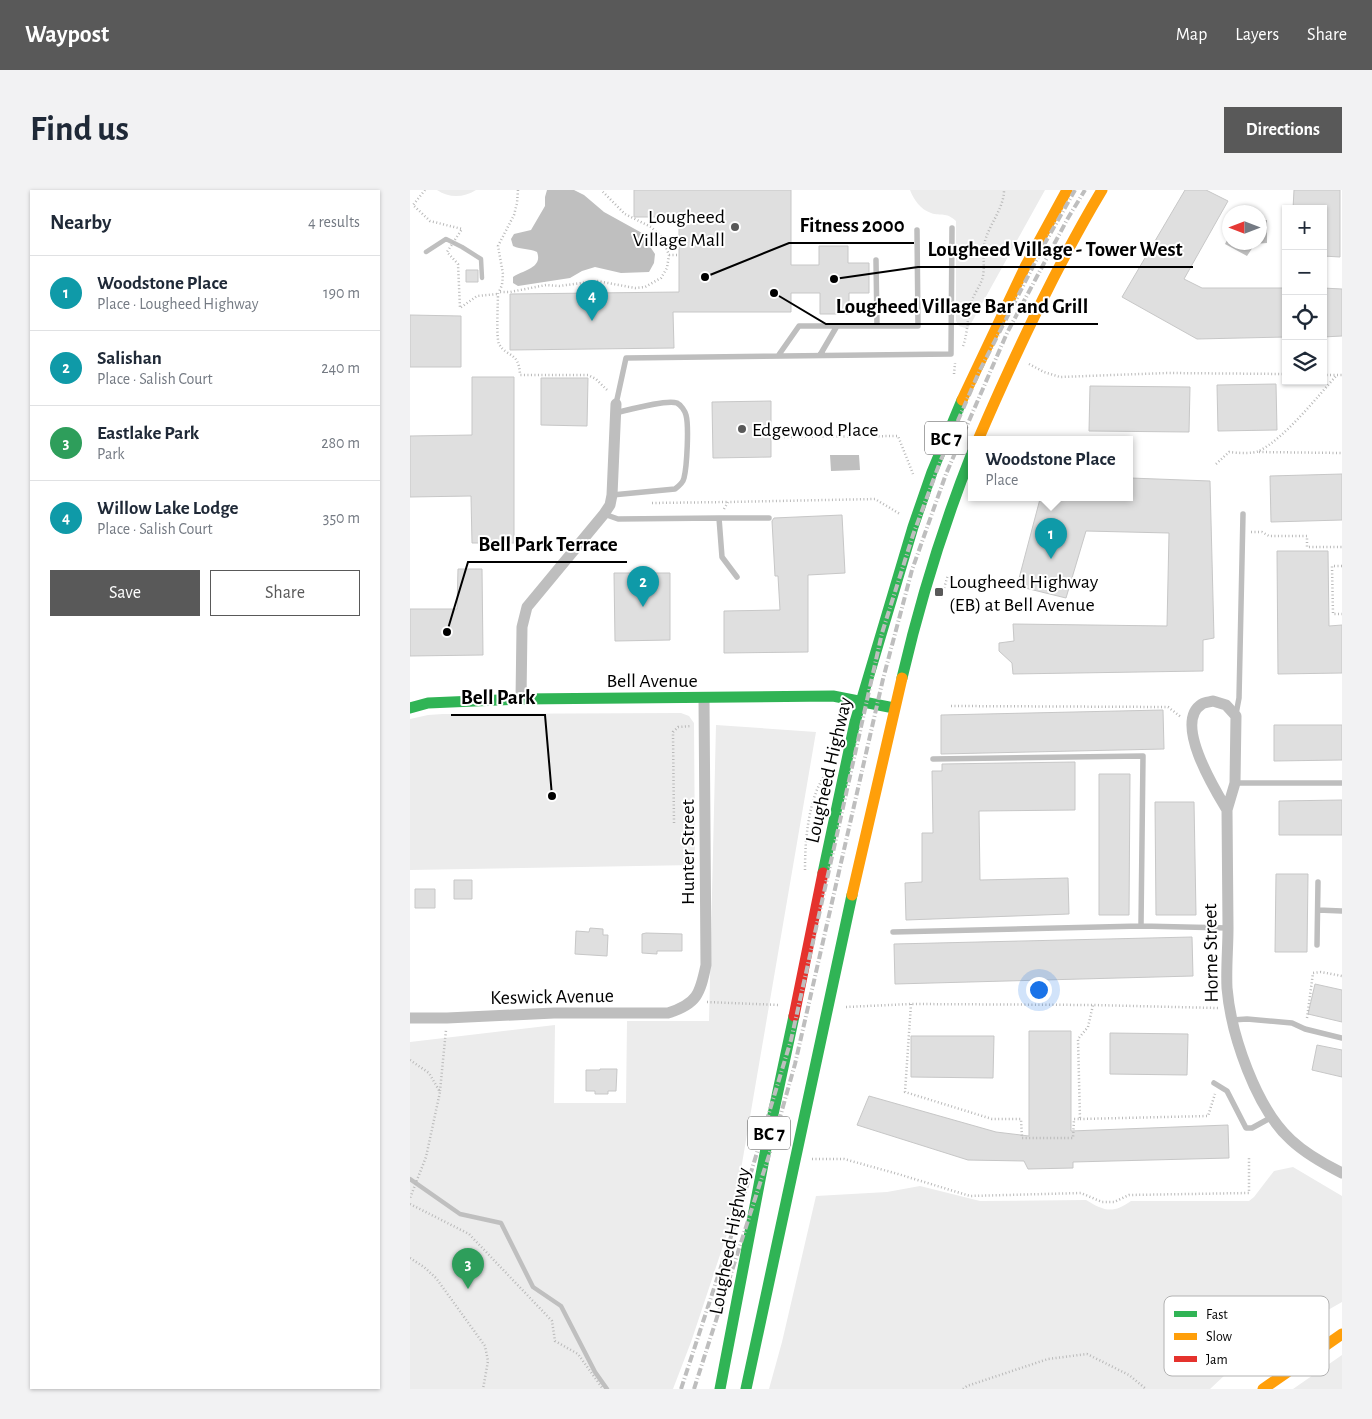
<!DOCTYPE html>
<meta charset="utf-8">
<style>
body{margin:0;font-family:"Alegreya Sans",sans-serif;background:#f2f2f3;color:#1f2937}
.controls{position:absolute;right:15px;top:15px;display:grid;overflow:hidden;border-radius:0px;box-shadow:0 1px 4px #0004}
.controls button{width:45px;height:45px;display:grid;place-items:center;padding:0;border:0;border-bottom:1px solid #e0e1e3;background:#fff;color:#1f2937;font:25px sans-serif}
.compass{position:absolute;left:812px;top:15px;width:45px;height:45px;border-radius:50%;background:#fff;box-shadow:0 1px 4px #0004;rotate:270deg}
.you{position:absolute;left:628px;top:799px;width:18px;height:18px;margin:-12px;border:4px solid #fff;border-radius:50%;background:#1a73e8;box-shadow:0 0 0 8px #1a73e833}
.badge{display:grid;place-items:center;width:32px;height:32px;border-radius:50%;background:#595959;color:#fff;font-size:16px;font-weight:700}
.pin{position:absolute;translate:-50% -41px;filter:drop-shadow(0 1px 2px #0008)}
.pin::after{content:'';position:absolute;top:26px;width:18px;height:15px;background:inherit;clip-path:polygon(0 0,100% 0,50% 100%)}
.popup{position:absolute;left:558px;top:246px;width:165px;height:65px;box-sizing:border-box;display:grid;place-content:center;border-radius:0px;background:#fff;filter:drop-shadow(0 1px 4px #0005);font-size:16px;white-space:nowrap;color:#747a83}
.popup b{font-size:19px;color:#1f2937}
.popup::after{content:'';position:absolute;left:50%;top:100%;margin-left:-10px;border:10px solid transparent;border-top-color:#fff}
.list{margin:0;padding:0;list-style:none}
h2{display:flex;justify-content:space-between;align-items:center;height:65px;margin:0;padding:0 20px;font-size:21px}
h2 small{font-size:16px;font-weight:400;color:#747a83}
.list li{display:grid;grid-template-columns:32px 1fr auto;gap:15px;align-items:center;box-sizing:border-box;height:75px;padding:0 20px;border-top:1px solid #e0e1e3}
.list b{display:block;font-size:19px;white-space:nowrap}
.list p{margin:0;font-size:16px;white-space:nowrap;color:#747a83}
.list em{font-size:16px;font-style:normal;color:#747a83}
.actions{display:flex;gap:10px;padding:15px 20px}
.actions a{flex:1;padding:11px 0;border:1px solid #595959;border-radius:0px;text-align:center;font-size:18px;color:#595959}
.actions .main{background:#595959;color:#fff}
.icon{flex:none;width:28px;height:28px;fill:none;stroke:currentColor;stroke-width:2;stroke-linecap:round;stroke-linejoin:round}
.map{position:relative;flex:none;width:932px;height:1199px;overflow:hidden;border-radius:0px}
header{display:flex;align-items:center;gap:30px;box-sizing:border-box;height:70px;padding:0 25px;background:#595959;color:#fff}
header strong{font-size:24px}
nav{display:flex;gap:28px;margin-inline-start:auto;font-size:18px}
.intro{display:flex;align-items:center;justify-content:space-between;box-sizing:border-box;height:120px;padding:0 30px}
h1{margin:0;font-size:35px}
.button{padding:12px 22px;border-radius:0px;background:#595959;color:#fff;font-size:18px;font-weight:700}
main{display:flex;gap:30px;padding:0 30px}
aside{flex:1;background:#fff;border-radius:0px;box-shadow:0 1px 4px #0004}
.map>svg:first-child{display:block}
</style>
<header>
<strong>Waypost</strong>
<nav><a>Map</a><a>Layers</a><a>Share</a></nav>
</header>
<div class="intro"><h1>Find us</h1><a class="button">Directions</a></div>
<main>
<aside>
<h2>Nearby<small>4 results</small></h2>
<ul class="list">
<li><span class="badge" style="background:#0f9aa8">1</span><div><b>Woodstone Place</b><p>Place · Lougheed Highway</p></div><em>190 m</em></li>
<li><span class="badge" style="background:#0f9aa8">2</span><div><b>Salishan</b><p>Place · Salish Court</p></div><em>240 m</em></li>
<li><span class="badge" style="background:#2e9e5b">3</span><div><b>Eastlake Park</b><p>Park</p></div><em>280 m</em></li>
<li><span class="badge" style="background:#0f9aa8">4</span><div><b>Willow Lake Lodge</b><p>Place · Salish Court</p></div><em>350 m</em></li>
</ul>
<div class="actions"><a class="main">Save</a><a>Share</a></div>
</aside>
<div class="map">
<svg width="932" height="1199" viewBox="0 0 932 1199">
<rect width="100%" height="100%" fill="#fff"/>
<path fill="#ececec" d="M 27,0 L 66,0 C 53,8 39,8 27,0 Z
M 500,0 L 635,0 L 558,139 L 549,136 L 546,131 L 546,31 C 535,21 532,27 521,23 C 510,19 504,10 500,0 Z
M 271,523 L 279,526 L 284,533 L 285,675 L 0,680 L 0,529 L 18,525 L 33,524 Z
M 306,535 L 406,542 L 323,1026 L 281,1152 L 263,1199 L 0,1199 L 0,852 L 145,835 L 144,913 L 216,913 L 217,831 L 299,831 Z
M 883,977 L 932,1006 L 932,1112 L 832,1169 L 800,1199 L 359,1199 L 372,1152 L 406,1006 L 477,1002 L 510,996 L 570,1011 L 676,1010 C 694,1021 703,1024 721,1011 L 839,1011 L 844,1007 L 864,981 Z
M 932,1165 L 932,1199 L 883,1199 Z"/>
<path fill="#bfbfbf" d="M 137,0 L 164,0 L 174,5 L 194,22 L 232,43 L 240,51 L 241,58 L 245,64 L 244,73 L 239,82 L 211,83 L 185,77 L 172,81 L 160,88 L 108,96 L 103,93 L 103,87 C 114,80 133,78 127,62 C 119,58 111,60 103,56 L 101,49 L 104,44 L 121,40 L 135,16 L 135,7 Z
M 850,30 L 857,30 L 857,53 L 845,54 L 837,66 L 815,54 L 819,46 L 819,52 L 849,52 Z
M 420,265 L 449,265 L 450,280 L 421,281 Z"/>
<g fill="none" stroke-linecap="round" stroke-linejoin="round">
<path stroke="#bfbfbf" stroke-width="4.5" d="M 16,62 L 36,49 L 52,57 L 71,69 L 72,88
M 0,989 L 50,1024 L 91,1033 L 123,1097 L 151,1116 L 185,1182 L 197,1199"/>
</g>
<path fill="#dfdfdf" stroke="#c7c7c7" d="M 224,0 L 381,0 L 381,75 L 409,75 L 409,56 L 438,56 L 438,73 L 459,73 L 459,103 L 439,103 L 439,124 L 410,124 L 410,103 L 381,103 L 381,122 L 263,122 L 264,158 L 100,160 L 100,104 L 269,102 L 269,27 L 224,27 Z
M 775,0 L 796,0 L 818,11 L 774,89 L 792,98 L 876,98 L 876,147 L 787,149 L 712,107 Z
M 884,0 L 930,0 L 930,67 L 913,66 L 913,19 L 883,19 Z
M 56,80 L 68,80 L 68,92 L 56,92 Z
M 913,98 L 932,99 L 932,146 L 913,147 Z
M 0,125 L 51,126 L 51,177 L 0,177 Z
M 62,187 L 104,187 L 104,353 L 62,353 L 61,306 L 0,307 L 0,246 L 62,245 Z
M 131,188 L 178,188 L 177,236 L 131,235 Z
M 866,194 L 867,240 L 808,241 L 807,195 Z
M 680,196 L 780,197 L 779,242 L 679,241 Z
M 361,211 L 361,267 L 303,268 L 302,212 Z
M 932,284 L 932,330 L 861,332 L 860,286 Z
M 720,288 L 800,291 L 804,448 L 793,450 L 793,481 L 603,484 L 602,473 L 589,461 L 589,453 L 604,451 L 603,434 L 757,436 L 759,343 L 676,341 L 656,408 L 607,396 L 630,309 L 720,308 Z
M 432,325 L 435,383 L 398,385 L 398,462 L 314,463 L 314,421 L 370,420 L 368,386 L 365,386 L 362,331 L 364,328 Z
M 867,361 L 918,361 L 919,436 L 932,435 L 932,483 L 868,484 Z
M 48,379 L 72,379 L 73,465 L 0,466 L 0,419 L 47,419 Z
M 204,383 L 260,383 L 260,450 L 205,451 Z
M 753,520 L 754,559 L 531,564 L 531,525 Z
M 864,535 L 932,535 L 932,570 L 864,571 Z
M 665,572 L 665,620 L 569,621 L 570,690 L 658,688 L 659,724 L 496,730 L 495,693 L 512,692 L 512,643 L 523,643 L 522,581 L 532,581 L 532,574 Z
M 689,584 L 720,584 L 719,725 L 689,725 Z
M 932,610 L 932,645 L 869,645 L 869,611 Z
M 745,612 L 784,612 L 786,725 L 746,725 Z
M 866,684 L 898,684 L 897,762 L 865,762 Z
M 44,690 L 62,690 L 62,709 L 44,709 Z
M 5,699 L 25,699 L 25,718 L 5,718 Z
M 180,738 L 193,739 L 193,745 L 198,745 L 197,766 L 165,764 L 166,741 L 179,742 Z
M 236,743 L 272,744 L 272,761 L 247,761 L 247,764 L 232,763 L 232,744 Z
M 782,747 L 783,786 L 485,794 L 484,754 Z
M 905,794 L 932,800 L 932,832 L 898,824 Z
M 619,841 L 661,841 L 661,941 L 818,935 L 819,968 L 663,972 L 663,978 L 618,979 L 614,971 L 558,970 L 447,935 L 459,906 L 586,942 L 619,946 Z
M 700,843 L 778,844 L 777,885 L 700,884 Z
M 501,846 L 584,846 L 583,888 L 501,887 Z
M 907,855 L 932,860 L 932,887 L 902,880 Z
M 190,879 L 207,879 L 206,901 L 198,901 L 198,904 L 185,904 L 185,901 L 176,901 L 176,880 L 190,880 Z"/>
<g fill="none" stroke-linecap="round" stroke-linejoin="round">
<path stroke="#b9b9b9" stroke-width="2.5" stroke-dasharray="1 2.5" stroke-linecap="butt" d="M 15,0 L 3,15 L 20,31 L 52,39 L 37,62 L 48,74 L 50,118 L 67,106 L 88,104
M 108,0 L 107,13 L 104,25 L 88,56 L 93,84 L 92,95 L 89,102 L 100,102 L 136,95 L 149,96 L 187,91 L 225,98 L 235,97 L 251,88 L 257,78 L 259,65 L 252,47 L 241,37 L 215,24 L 191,0
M 259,65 L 269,65
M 88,103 C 88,112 86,148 89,154 C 97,168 109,161 110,185 L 178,185 L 186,189 L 198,201
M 553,156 C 558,143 557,128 561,114 C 563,104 571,96 573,86 C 575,74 572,63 575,51 C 580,33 594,18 594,0
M 619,174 L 634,182 L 650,187 L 757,183 L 876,184
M 544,184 L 545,173
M 913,185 L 932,185
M 374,247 L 488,246 L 503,284
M 849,262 L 932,263
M 806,274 L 819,262 C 828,263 842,264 849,261 C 875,248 907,207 927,185
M 242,313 L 318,312
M 314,319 L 318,312 L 465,309 L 490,324
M 841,342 L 852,342 L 859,346 L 897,346 L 897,357 L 932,357
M 932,376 L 922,376 L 923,424 L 932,424
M 531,408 L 538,385
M 541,516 L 758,517 L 771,527
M 264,633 L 263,542 L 268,537 L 281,536
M 395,680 C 395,655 397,629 405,605 C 408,596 413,588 417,580
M 297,812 L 369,815
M 501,814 L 495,902 L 582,929 L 611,929 L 612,948 L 663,948 L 664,929 L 670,929 L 668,849 L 678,837 L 683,815
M 436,817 L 501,814 L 683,815 L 808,818
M 897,828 L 903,783 L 911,782 L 932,786
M 0,870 L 19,883 L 30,902 L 16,967 L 0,1008
M 30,901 L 36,840
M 670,929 L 798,926 L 805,904
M 402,969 L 434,969 L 488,984 L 560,1006 L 671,1003 L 692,1012 L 704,1012 L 719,1005 L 839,1003 L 839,967
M 0,1014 L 59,1044 L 142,1131 L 145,1151 L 168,1164 L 193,1199
M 0,1068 L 14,1077 L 26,1088 L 75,1156 L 78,1171 L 73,1199
M 553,1199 L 557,1196 L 638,1169 L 677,1164 L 719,1185 L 736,1199"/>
<path stroke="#bebebe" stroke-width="5.5" d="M 466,70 L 467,136
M 410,165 L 427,136 L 508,136 L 507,40
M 368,166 L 389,136 L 427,136
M 206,214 L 216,168 L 541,164 L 542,38
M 202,305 L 265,299 C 269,296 273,293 274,288 C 277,276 279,236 276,225 C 275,221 271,215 267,213 C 257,209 218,220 205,223
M 194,324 L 208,329 L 309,328 L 312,367 L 327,387
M 309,328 L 359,328
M 826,524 L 829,508 L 833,324
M 825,593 L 932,593
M 908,720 L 932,721
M 731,736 L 818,738
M 483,742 L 731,736 L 733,566 L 523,569
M 907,755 L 908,692
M 822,830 L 837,829 L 882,833 L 895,839 L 932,848
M 804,893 L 817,901 L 836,938 L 842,938 L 862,927"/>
<path stroke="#bebebe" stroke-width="11" d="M 111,509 L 112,437 L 117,417 L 194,324 L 200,315 L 202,305 L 206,214
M 803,511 L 816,515 L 826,526 L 825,593 L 817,620 C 805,600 763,532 792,514 C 795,512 800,512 803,511 Z
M 817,620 C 817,659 818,698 818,738 C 818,758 816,778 817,798 C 821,845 846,918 881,950 C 896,964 914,974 932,983
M 0,828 L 37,828 L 144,823 L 258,823 C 287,814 290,804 296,775 L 294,509"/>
<path stroke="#30b455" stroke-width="11" d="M 492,488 C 510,411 533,336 562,263
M 0,518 L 18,513 L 111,509 L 423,506 L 484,518
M 413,683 L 445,532 L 503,337 L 522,282 L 552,210
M 310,1199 L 358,948 L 384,826
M 336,1199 L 442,705"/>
<path stroke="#ff9f0a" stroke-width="11" d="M 552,210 L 615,77 L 657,0
M 568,250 C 605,164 644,80 692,0
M 442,705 L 492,488
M 853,1199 L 932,1144"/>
<path stroke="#e5322d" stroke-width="11" d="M 384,826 L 413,683"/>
<path stroke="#bebebe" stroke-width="4" stroke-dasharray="8 2.5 1 2.5" stroke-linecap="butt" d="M 271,1199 L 329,1022 L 381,850 L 472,443 L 503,345 L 530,272 L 569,182 L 635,53 L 665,0
M 284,1199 L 361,959 L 385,874 L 473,489 L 502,380 L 536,284 L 597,143 L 658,28 L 675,0"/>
</g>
<g fill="#595959" stroke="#fff" stroke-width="2">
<circle cx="325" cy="37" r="5"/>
<circle cx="332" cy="239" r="5"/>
<rect x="524" y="397" width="10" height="10" rx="2.5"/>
</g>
<g text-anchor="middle" stroke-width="4" stroke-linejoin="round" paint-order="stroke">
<g fill="#fff" stroke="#4c4c4c" stroke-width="1">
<rect x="515" y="231.5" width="42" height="33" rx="4"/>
<rect x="338" y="926.5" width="42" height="33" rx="4"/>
</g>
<g font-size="19" font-weight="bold" fill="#000">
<text x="536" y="255">BC 7</text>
<text x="359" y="950">BC 7</text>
</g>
<g font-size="20" fill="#000" stroke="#fff" text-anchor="start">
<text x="315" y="33" text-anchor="end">Lougheed<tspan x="315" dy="23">Village Mall</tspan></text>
<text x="342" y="246">Edgewood Place</text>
<text x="539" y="398">Lougheed Highway<tspan x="539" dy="23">(EB) at Bell Avenue</tspan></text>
</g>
<g font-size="20" fill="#000" stroke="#fff">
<text x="242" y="497">Bell Avenue</text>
<text transform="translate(418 580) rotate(-77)" y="7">Lougheed Highway</text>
<text transform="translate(277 662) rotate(-90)" y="7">Hunter Street</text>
<text transform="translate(800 763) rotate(-91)" y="7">Horne Street</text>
<text transform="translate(142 806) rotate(-1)" y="7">Keswick Avenue</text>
<text transform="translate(319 1051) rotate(-79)" y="7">Lougheed Highway</text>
</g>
</g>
<rect x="754" y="1106" width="165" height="80" rx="8" fill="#fff" stroke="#b2b2b2" stroke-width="1"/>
<rect x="764" y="1121" width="23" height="6" fill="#30b455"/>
<rect x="764" y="1143" width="23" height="7" fill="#ff9f0a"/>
<rect x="764" y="1166" width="23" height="6" fill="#e5322d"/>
<g font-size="14" fill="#000">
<text x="796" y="1129">Fast</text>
<text x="796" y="1151">Slow</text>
<text x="796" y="1174">Jam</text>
</g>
<path fill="none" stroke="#000" stroke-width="2" d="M295 87L379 53H504M424 89L508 77H783M364 103L416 134H688M37 442L58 372H217M142 606L135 525H41"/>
<g fill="#000" stroke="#fff" stroke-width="2">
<circle cx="295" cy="87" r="5"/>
<circle cx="424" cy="89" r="5"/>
<circle cx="364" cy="103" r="5"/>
<circle cx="37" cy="442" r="5"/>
<circle cx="142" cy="606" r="5"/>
</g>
<g font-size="21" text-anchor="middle" font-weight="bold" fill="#000" stroke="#fff" stroke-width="4" stroke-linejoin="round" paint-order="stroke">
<text x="442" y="42">Fitness 2000</text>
<text x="645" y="66">Lougheed Village - Tower West</text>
<text x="552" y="123">Lougheed Village Bar and Grill</text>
<text x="138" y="361">Bell Park Terrace</text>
<text x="88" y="514">Bell Park</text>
</g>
</svg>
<div class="controls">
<button>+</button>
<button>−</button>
<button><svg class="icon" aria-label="locate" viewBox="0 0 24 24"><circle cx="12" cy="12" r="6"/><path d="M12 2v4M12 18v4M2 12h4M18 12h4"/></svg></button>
<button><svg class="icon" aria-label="layers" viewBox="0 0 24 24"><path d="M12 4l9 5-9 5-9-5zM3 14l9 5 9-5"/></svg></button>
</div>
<svg class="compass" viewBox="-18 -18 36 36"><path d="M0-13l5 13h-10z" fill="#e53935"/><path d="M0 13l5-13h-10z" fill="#747a83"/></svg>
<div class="you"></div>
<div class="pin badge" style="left:641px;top:369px;background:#0f9aa8">1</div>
<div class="popup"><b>Woodstone Place</b>Place</div>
<div class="pin badge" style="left:233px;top:417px;background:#0f9aa8">2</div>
<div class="pin badge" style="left:58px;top:1099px;background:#2e9e5b">3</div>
<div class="pin badge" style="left:182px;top:131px;background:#0f9aa8">4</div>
</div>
</main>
